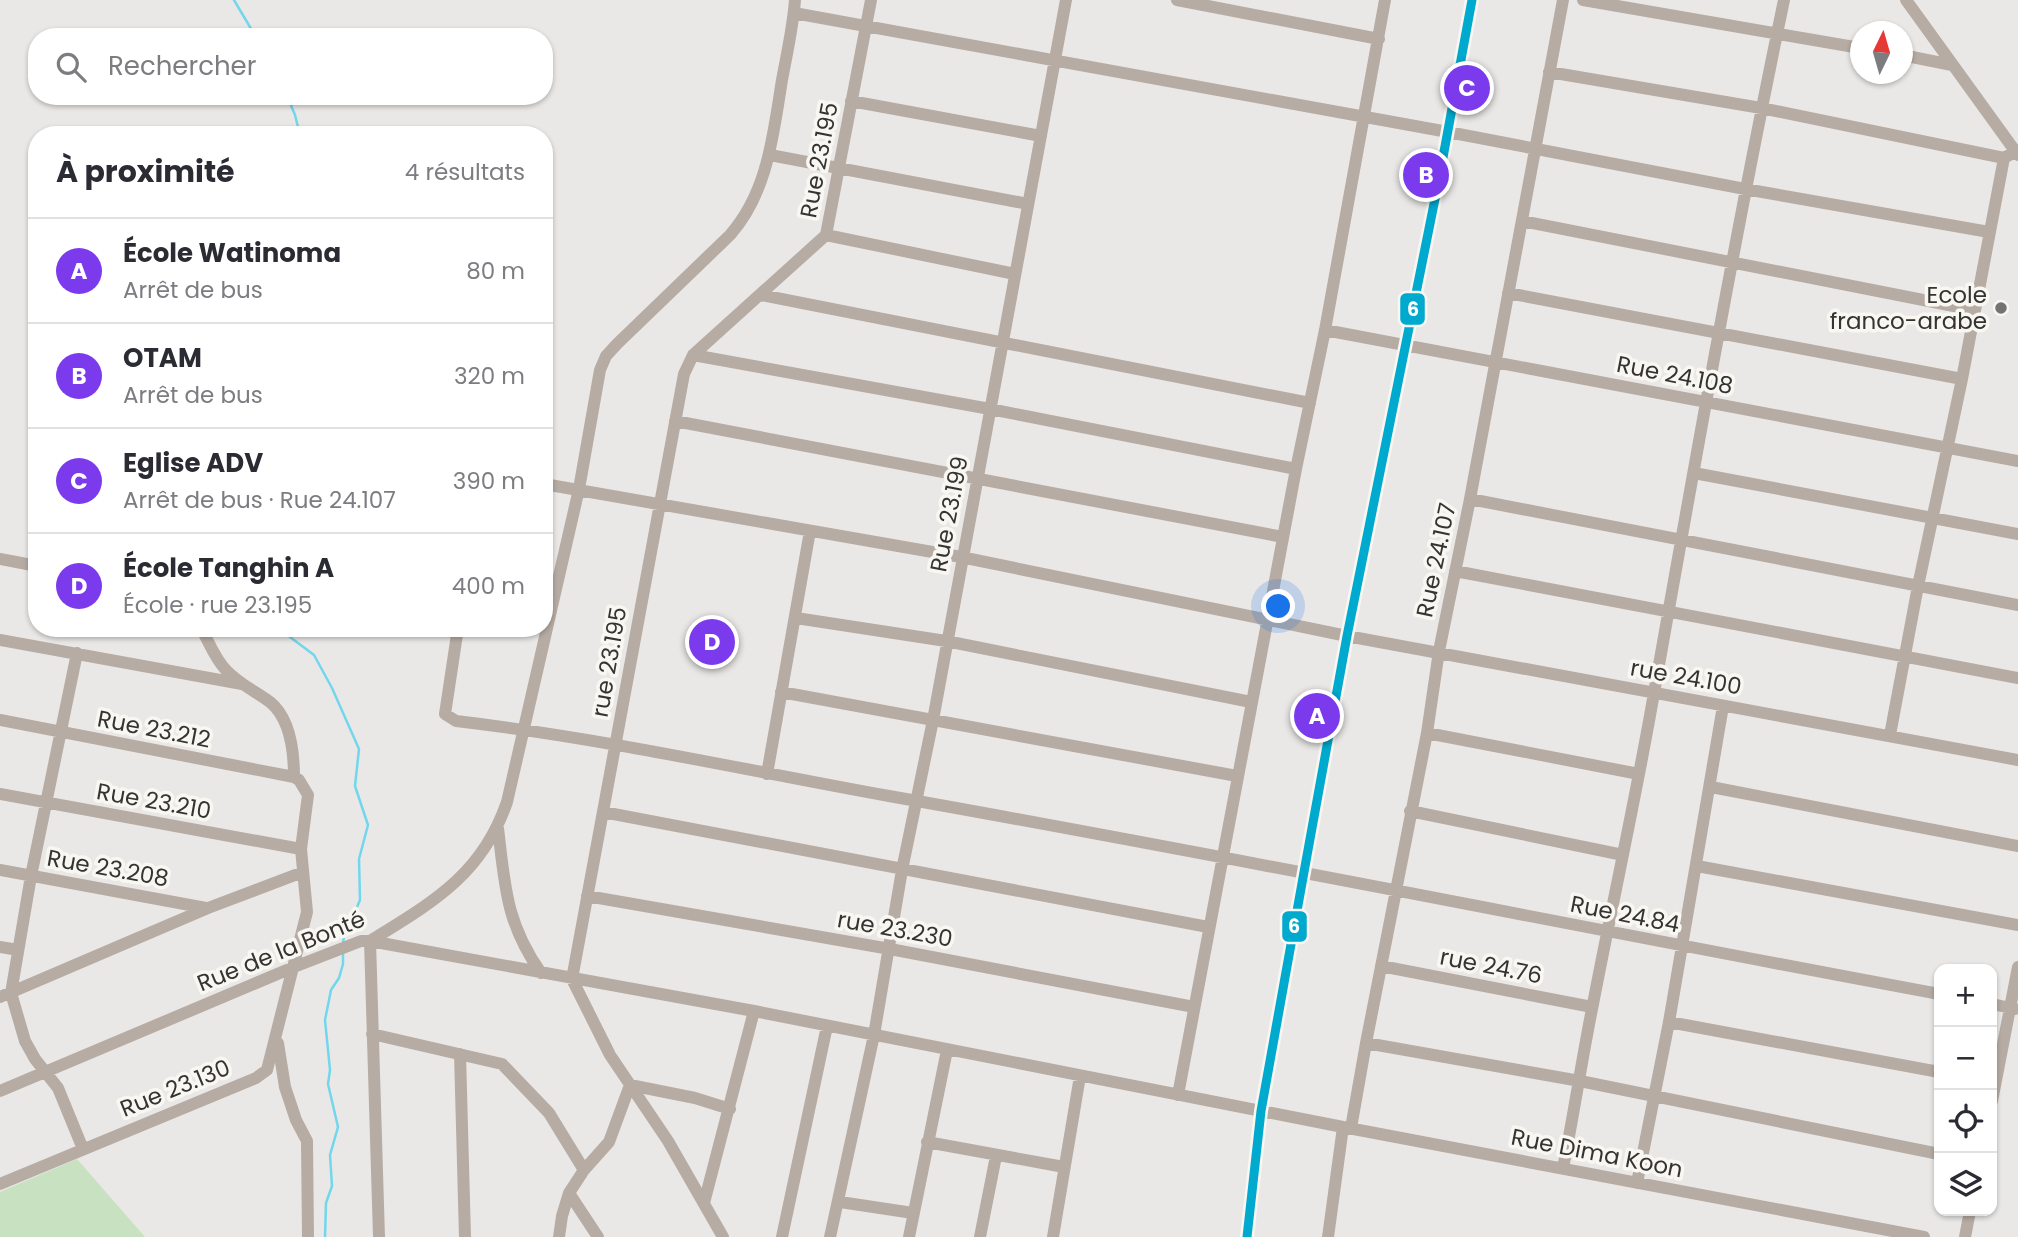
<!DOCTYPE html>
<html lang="fr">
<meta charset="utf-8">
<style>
body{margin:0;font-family:Poppins,sans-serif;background:#f2f2f3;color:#2b2b33}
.controls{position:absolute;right:21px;bottom:21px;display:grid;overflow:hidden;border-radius:14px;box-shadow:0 2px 5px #0004}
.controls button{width:63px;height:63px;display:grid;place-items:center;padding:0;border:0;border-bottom:2px solid #e1e1e2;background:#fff;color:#2b2b33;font:35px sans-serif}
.compass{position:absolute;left:1850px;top:21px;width:63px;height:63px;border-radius:50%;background:#fff;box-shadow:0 2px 5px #0004;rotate:5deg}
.you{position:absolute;left:1279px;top:607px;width:24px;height:24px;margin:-18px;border:5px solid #fff;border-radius:50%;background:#1a73e8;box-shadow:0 0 0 10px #1a73e833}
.badge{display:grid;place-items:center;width:46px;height:46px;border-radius:50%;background:#7c3aed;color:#fff;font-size:23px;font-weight:700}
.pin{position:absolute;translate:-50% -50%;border:4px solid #fff;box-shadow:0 2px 7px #0006}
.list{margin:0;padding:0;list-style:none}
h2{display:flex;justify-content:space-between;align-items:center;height:91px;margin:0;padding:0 28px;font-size:30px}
h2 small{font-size:23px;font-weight:400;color:#7c7c81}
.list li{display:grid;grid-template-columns:46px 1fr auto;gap:21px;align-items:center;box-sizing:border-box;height:105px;padding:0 28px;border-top:2px solid #e1e1e2}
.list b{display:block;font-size:26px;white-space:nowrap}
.list p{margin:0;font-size:23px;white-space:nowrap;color:#7c7c81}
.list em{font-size:23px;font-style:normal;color:#7c7c81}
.icon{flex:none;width:38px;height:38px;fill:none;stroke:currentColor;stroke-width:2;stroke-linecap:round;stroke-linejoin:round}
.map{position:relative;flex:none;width:2018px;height:1237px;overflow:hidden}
.search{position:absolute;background:#fff;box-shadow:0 2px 5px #0004;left:28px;top:28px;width:525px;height:77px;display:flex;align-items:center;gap:18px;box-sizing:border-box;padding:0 24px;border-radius:28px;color:#7c7c81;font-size:26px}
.panel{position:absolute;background:#fff;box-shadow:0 2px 5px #0004;left:28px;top:126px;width:525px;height:511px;border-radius:28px}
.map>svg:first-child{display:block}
</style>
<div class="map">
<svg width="2018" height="1237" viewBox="0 0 2018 1237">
<rect width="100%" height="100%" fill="#eae8e6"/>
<path fill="#c8e1c0" d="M 77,1159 L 145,1237 L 0,1237 L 0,1192 Z"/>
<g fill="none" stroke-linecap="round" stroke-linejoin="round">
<path stroke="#72d6ec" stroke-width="2.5" d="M 234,0 L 256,37
M 287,96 L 295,115 L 300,135
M 278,628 L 314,655 L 332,688 L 359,749 L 355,786 L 368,825 L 359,859 L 360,900 L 352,919 L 345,927 L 343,944
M 325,1237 L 326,1203 L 332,1186 L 330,1155 L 338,1127 L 328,1084 L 330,1070 L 325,1020 L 331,990 L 339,978 L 343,964 L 343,951"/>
<path stroke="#b7aca4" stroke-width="12" d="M 1177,0 L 1379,39
M 1583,0 L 1860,48
M 1906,0 L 2018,155
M 794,13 L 1448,132 L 1745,189 L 1989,232
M 1902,55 L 1952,65
M 1549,72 L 1761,108 L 2004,158 L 2018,150
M 851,101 L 1041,136
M 770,155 L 1028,204
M 1522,221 L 1974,310
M 826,235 L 1015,274
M 1508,293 L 1962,379
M 761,295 L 1310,403
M 1325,330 L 2018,461
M 693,355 L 990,409 L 1296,469
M 675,421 L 1283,537
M 1694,473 L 2018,534
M 544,484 L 961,557 L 1347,636 L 2018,760
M 1470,499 L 2018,605
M 0,559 L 37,566
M 1455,571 L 2018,678
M 796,618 L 946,641 L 1251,702
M 201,628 C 209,642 215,659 226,670 C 239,684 255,691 270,702 C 291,719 294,752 294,777
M 458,628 L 445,714 L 456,721 C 602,738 745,770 889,796 C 1240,858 1589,929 1939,994
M 0,640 L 242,684
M 77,653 L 31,876 L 11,993 L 25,1041 L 35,1059 L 58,1088 L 83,1149
M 781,692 L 1237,776
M 0,720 L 294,777 L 299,780 L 308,795 L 301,849 L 307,912 L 267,1070 L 256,1078 L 0,1184
M 1427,733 L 1639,774
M 1890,735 L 1918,586 L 1962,379 L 2004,158
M 767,774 L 810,531
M 1711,787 L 2018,846
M 0,794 L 301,849
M 1410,811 L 1623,855
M 603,812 L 1208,927
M 498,828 C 505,887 506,923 541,973
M 1697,866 L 2018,925
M 0,870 L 206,908
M 587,896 L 890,949 L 1194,1007
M 370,941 L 754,1011 L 1343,1127 L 1924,1237
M 370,941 L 379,1237
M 0,947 L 18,950
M 1381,966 L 1592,1007
M 0,997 L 208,908 L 303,872
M 1992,1004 L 2015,1009
M 1669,1022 L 1939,1072
M 372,1034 L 502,1064 L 549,1113 L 584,1170
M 278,1043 L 285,1087 L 296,1120 L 307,1141 L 308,1237
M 1366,1043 L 1580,1081 L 1939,1154
M 460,1054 L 465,1237
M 0,1091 L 294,967 L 361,941 L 370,941 C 433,902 482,875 507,802 L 579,489 L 600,370 L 606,356 L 617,344 L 730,235 C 768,192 773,135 782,80 C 787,53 793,27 795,0
M 1178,1095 L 1296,469 L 1325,330 L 1385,0
M 1992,1101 L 2018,967
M 1351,1128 L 1366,1043 L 1427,733 L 1439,651 L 1470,499 L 1563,0
M 927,1142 L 1064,1167
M 1563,1168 C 1574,1113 1582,1058 1593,1004 C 1613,900 1636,797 1654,693 C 1695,462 1736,230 1784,0
M 1637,1183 L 1669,1022 L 1723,706
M 569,1193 L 598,1237
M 840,1202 L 913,1213
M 704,1203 L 754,1011
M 559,1237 L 562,1216 L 569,1193 L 584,1170 L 609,1142 L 630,1085 L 695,1098 L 730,1109
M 723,1237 L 668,1141 L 610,1055 L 572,979 L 684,374 L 693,355 L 826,235 L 871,0
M 782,1237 L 827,1026
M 830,1237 L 874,1035 L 902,870 L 933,720 L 1066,0
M 909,1237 L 947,1050
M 980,1237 L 996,1156
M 1053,1237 L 1080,1076
M 1247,1237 L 1261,1111 L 1304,872 L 1347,636 L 1439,179 L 1472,0
M 1328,1237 L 1343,1127
M 1965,1237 L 1970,1211"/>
<defs>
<path id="bus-1" d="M 1247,1237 L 1261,1111 L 1304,872 L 1347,636 L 1439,179 L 1472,0"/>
</defs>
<use href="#bus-1" stroke="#f9f7f2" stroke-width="14"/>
<use href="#bus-1" stroke="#00a9ce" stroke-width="9"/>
</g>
<circle fill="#747371" stroke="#f9f7f2" stroke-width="2.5" cx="2001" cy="308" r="7"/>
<g text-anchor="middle" stroke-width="7" stroke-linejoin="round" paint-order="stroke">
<g font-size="23" fill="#353432" stroke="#f9f7f2">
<text transform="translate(819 160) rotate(-79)" y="8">Rue 23.195</text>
<text transform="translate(1675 375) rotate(11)" y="8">Rue 24.108</text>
<text transform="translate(949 514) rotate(-79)" y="8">Rue 23.199</text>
<text transform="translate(1436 560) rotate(-78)" y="8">Rue 24.107</text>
<text transform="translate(609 662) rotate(-80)" y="8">rue 23.195</text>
<text transform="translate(1686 677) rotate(10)" y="8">rue 24.100</text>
<text transform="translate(154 729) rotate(11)" y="8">Rue 23.212</text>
<text transform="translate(154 801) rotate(10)" y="8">Rue 23.210</text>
<text transform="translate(108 868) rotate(10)" y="8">Rue 23.208</text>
<text transform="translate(1625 914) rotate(11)" y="8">Rue 24.84</text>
<text transform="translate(895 929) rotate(10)" y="8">rue 23.230</text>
<text transform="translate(281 951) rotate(-22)" y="8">Rue de la Bonté</text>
<text transform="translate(1491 966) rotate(11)" y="8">rue 24.76</text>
<text transform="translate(175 1088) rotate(-22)" y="8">Rue 23.130</text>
<text transform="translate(1597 1153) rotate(11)" y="8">Rue Dima Koon</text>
</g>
<g font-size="23" fill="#353432" stroke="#f9f7f2" text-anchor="end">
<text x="1987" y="303">Ecole<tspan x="1987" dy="26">franco-arabe</tspan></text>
</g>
</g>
<g stroke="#f9f7f2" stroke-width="2.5">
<rect x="1399" y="292" width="27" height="34" rx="7" fill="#00a9ce"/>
<rect x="1281" y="910" width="27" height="33" rx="7" fill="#00a9ce"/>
</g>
<g font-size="19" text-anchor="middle" font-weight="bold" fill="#fff">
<text x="1413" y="316">6</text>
<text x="1294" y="933">6</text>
</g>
</svg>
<div class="controls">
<button>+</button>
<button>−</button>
<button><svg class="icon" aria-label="locate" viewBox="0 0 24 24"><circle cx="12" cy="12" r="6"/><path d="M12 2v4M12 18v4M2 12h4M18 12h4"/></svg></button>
<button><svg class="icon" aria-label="layers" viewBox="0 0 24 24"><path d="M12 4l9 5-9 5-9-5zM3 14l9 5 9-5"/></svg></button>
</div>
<svg class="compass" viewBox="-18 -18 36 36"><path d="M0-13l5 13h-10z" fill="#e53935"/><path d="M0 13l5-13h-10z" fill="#7c7c81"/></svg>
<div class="you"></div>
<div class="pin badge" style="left:1317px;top:716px">A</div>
<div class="pin badge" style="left:1426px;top:175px">B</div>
<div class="pin badge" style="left:1467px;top:88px">C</div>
<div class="pin badge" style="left:712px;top:642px">D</div>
<div class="search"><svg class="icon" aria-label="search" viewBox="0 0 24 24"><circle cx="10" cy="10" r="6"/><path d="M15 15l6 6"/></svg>Rechercher</div>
<section class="panel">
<h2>À proximité<small>4 résultats</small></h2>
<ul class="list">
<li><span class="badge">A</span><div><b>École Watinoma</b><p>Arrêt de bus</p></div><em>80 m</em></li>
<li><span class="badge">B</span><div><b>OTAM</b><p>Arrêt de bus</p></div><em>320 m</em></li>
<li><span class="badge">C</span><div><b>Eglise ADV</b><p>Arrêt de bus · Rue 24.107</p></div><em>390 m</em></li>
<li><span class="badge">D</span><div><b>École Tanghin A</b><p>École · rue 23.195</p></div><em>400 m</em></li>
</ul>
</section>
</div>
